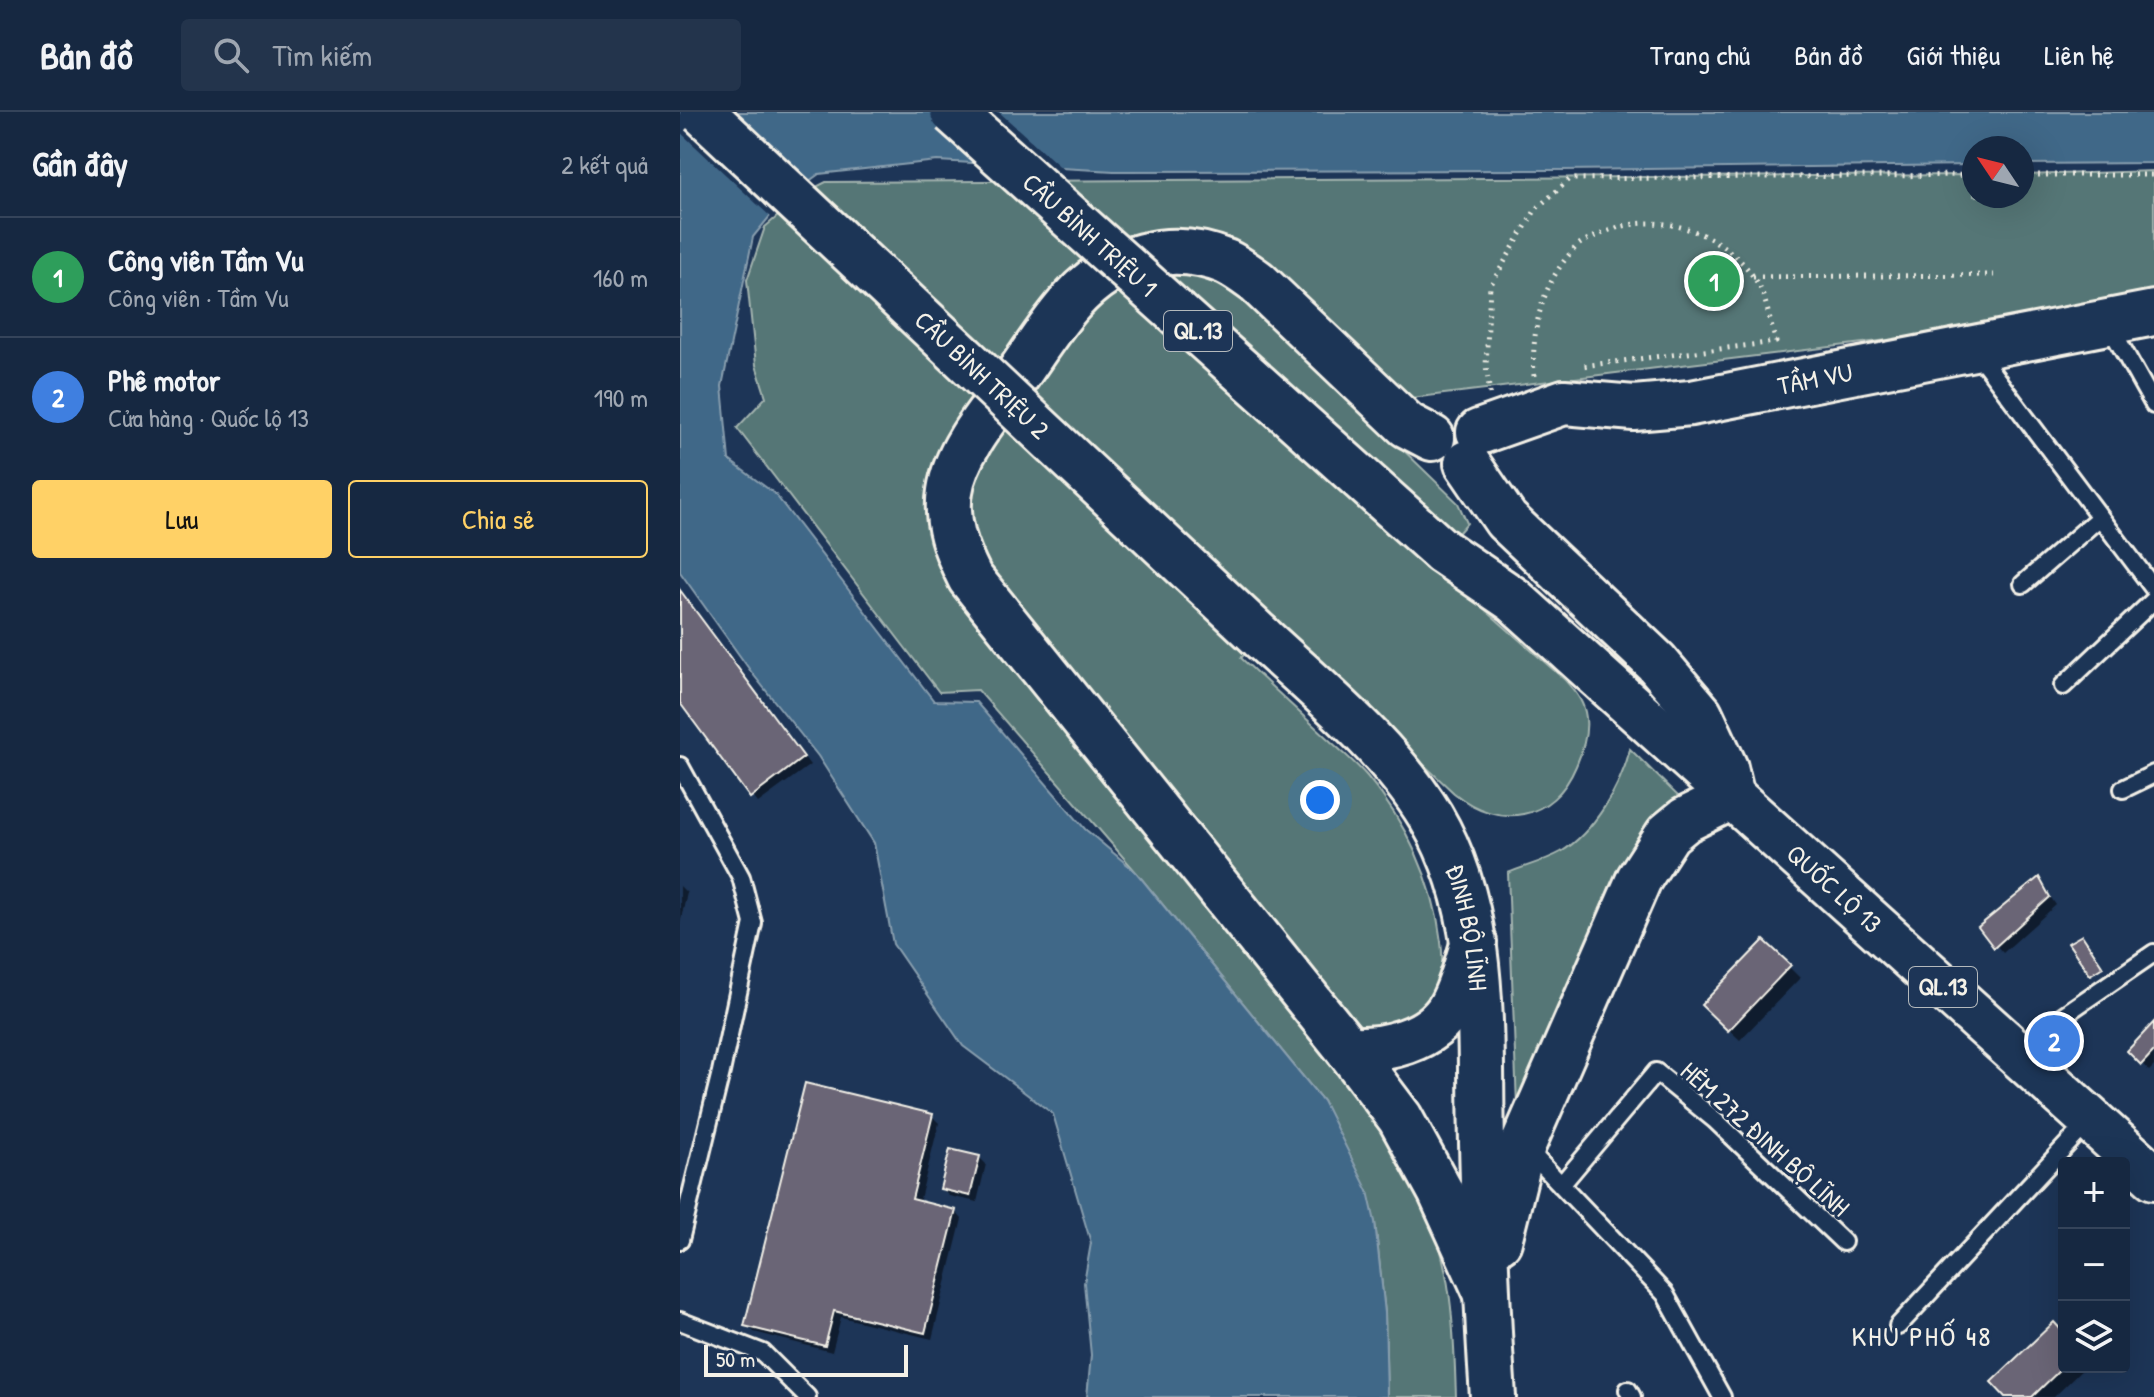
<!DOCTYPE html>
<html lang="vi">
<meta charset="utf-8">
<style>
body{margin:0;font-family:"Patrick Hand",sans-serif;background:#23344c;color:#f1f3f6}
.controls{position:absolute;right:24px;bottom:24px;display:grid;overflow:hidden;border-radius:8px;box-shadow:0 8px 32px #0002}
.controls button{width:72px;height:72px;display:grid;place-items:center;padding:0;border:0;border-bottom:2px solid #35445a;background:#162841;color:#f1f3f6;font:40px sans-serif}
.compass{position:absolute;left:1282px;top:24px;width:72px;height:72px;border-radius:50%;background:#162841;box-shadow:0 8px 32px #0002;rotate:305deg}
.scale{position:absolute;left:24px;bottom:20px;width:204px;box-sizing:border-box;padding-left:8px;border:4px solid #f4f1e8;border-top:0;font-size:22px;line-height:28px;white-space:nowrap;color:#f4f1e8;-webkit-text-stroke:6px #1d3557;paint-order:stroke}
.you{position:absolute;left:640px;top:688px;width:28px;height:28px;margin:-20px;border:6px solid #fff;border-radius:50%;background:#1a73e8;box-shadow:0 0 0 12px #1a73e833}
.badge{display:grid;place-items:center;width:52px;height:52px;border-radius:50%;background:#ffd166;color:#fff;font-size:26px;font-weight:700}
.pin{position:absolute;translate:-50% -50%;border:4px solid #fff;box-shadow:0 2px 8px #0006}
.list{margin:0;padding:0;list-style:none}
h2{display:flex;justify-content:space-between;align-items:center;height:104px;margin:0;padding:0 32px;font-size:34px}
h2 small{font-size:26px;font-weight:400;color:#9ea6b1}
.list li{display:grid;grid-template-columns:52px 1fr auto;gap:24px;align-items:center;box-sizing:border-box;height:120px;padding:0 32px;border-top:2px solid #35445a}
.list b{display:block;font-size:30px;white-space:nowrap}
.list p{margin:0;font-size:26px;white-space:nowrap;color:#9ea6b1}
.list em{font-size:26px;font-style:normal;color:#9ea6b1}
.actions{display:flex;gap:16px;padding:24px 32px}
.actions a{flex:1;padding:18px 0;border:2px solid #ffd166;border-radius:8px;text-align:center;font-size:28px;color:#ffd166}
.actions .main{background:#ffd166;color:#111}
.icon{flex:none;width:44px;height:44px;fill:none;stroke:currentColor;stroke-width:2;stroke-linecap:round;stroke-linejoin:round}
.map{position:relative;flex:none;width:1474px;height:1285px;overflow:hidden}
header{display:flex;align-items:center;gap:48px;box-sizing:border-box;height:112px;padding:0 40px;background:#162841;border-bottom:2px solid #35445a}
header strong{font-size:38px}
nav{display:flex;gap:44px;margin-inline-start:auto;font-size:28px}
.search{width:560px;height:72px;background:#23344c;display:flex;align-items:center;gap:20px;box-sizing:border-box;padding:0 28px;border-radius:8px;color:#9ea6b1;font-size:30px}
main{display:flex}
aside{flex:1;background:#162841}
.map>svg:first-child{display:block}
</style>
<header>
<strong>Bản đồ</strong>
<div class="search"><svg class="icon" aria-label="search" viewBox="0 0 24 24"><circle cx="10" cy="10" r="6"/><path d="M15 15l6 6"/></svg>Tìm kiếm</div>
<nav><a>Trang chủ</a><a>Bản đồ</a><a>Giới thiệu</a><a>Liên hệ</a></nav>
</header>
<main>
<aside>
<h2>Gần đây<small>2 kết quả</small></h2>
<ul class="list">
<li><span class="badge" style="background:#2e9e5b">1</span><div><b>Công viên Tầm Vu</b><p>Công viên · Tầm Vu</p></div><em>160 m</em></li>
<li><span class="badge" style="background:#3f7fe0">2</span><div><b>Phê motor</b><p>Cửa hàng · Quốc lộ 13</p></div><em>190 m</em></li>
</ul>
<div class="actions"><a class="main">Lưu</a><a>Chia sẻ</a></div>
</aside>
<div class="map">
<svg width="1474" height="1285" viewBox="0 0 1474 1285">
<rect width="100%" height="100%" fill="#1d3557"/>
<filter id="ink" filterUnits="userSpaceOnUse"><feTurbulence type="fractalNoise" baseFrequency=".0125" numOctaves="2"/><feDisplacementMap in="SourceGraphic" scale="16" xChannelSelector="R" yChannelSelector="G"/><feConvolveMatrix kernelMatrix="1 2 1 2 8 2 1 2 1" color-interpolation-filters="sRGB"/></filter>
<g filter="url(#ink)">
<path fill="#547676" stroke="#a4b4af" stroke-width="2" d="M 1474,59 L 1474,179 L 1224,226 L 731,286 L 719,284 L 477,120 L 252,376 L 701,1007 C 718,1042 739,1077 753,1113 C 773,1169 774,1227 776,1285 L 707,1285 L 705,1201 L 695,1110 L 643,989 L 456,760 L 298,578 L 259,580 L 57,316 L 86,285 L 76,253 L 67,168 L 85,115 L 126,80 L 146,70 L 1294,63 L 1294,84 L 1342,84 L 1342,63 Z
M 507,155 L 556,176 L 778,391 L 787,411 L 752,451 L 885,568 C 894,578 902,587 905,600 C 909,617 903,638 896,654 C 873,709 819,718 774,681 L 594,512 L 561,546 C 590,573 618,599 647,626 C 660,638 675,650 687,664 C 726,710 754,770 761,830 C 765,858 759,890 732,904 C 699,921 692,922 659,902 L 314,468 L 293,420 L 291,384 L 301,349 L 422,180 Z
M 950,637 L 999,685 L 926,788 L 838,1020 L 828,761 C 845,754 865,749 881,740 C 914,720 941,674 950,637 Z"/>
<path fill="#406788" stroke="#889eae" stroke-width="2" d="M 0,0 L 1474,0 L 1474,51 L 1342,52 L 1342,36 L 1294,36 L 1294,53 L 885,58 L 434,59 L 257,49 L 139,62 L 103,88 L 73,125 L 42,274 L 49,348 L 95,382 L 254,589 L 296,590 L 405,717 L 456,760 L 643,989 L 688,1079 L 695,1110 L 705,1201 L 707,1285 L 407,1285 L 411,1243 L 404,1171 L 411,1131 L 373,1002 L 283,934 L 213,832 L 194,731 L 138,644 L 72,561 L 0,460 Z"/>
<path fill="#1d3557" d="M 0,0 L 49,0 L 106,91 L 93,107 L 0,20 Z
M 249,0 L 319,0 L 386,60 L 312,56 Z"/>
<path fill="#0007" d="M 0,479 L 130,653 L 78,691 L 0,588 Z
M 1359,768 L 1376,793 L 1323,841 L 1301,816 Z
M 0,774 L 7,781 L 0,811 Z
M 1084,830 L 1120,866 L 1060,928 L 1034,904 Z
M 1474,913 L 1474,954 L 1469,959 L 1450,939 Z
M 252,1004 L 259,1011 L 239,1091 L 275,1099 L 282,1107 L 252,1227 L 161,1205 L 152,1240 L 74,1220 L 67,1213 Z
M 299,1045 L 306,1052 L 297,1090 L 269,1084 L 262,1077 Z
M 1384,1223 L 1384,1255 L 1405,1255 L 1374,1285 L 1328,1285 Z"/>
<path fill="#6a6576" stroke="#f4f1e8" stroke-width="2" d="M 0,478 L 124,645 L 70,686 L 0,591 Z
M 1359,765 L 1370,785 L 1314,836 L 1298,815 Z
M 1402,823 L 1423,855 L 1410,863 L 1388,831 Z
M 1084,828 L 1111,853 L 1048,919 L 1021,893 Z
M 1474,910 L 1474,939 L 1461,953 L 1447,939 Z
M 125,971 L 253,1002 L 232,1087 L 276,1098 L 245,1221 L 154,1199 L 145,1234 L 64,1214 Z
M 270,1037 L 300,1044 L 290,1084 L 260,1077 Z
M 1374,1210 L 1384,1221 L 1384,1254 L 1352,1285 L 1325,1285 L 1311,1270 Z"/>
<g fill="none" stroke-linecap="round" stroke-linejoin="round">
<defs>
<path id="lane" d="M 1428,211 L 1474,293
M 1295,238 L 1474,477
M 1343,472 L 1420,405
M 1383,574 L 1474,488
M 0,654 L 61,765 L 73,811 L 41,960 L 0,1128
M 1443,677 L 1474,662
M 1334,937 L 1474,841
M 847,1037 L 985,1182 L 1042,1285
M 881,1073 L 976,960 L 1035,1008 L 1163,1130
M 0,1209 L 83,1241 L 127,1285
M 1218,1214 L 1409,1009
M 948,1278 L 952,1285"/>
<g id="secondary">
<path id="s1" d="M 799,320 L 884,290 L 954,296 L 1011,291 L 1474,201"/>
<path d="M 752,326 L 727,313 L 577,170 C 567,163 557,155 546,150 C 490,127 432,144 392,189 C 370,213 353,242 334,268 C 310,300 276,338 270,379 C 265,411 276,438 290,466 L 668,937 L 720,1006 L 760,1079 L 806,1180"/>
<path d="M 787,351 L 826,408 L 976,550 L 1020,602 L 1045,656 L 1052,685"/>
<path d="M 668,937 C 703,939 752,929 771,894 C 782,874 787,851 794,830"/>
</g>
<g id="primary">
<path id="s2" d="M 762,439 L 834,488 L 1474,1065"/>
<path id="s3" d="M 581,525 C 641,581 708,634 751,705 C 809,803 799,921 802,1031 C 804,1116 807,1200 813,1285"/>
<path d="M 819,1129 L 843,1033 L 959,767 L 988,722 L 1005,708 L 1052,685"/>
</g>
</defs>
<use href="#lane" stroke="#f4f1e8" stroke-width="22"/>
<use href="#secondary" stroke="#f4f1e8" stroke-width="50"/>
<use href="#primary" stroke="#f4f1e8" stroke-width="50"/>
<path stroke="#f4f1e8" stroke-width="5" stroke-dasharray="2 6" stroke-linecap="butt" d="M 1342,63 L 1474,63
M 1073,165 L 1314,163
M 854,264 C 851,217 862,170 896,135 C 903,128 915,125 923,121 C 977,96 1048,120 1078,172 C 1087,188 1090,212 1096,230 L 902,254
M 810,282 L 806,254 L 810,174 L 856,97 L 890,67 L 1294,63"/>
<use href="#lane" stroke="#1d3557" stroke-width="16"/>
<use href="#secondary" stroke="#1d3557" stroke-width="44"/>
<use href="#primary" stroke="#1d3557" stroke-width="44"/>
<defs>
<g id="primary-bridge">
<path id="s4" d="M 22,0 L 581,525"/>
<path id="s5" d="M 273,0 L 762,439"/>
</g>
</defs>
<use href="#primary-bridge" stroke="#f4f1e8" stroke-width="50" stroke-linecap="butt"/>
<use href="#primary-bridge" stroke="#1d3557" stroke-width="44"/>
</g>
</g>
<g text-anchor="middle" stroke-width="6" stroke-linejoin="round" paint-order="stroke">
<g fill="#1d3557" stroke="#b4b9bc" stroke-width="2">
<rect x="484" y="199" width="68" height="40" rx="6"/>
<rect x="1229" y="855" width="68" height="40" rx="6"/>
</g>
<g font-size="24" font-weight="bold" fill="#f4f1e8">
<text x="518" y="227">QL.13</text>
<text x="1263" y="883">QL.13</text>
</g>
<g font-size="26" fill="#f4f1e8" stroke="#1d3557">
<text dy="9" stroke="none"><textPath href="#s5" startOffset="184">CẦU BÌNH TRIỆU 1</textPath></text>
<text dy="9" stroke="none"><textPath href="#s4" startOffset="384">CẦU BÌNH TRIỆU 2</textPath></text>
<text dy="9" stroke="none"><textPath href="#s1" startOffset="344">TẦM VU</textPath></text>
<text dy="9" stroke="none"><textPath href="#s2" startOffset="518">QUỐC LỘ 13</textPath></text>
<text dy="9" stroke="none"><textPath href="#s3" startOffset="366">ĐINH BỘ LĨNH</textPath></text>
<text transform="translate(1085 1027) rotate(42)" y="9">HẺM 272 ĐINH BỘ LĨNH</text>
</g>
<g font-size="28" letter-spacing="2" fill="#f4f1e8" stroke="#1d3557">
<text x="1242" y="1234">KHU PHỐ 48</text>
</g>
</g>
</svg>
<div class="controls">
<button>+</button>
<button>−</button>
<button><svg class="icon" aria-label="layers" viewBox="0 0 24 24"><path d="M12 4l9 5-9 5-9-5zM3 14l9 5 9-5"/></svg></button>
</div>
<svg class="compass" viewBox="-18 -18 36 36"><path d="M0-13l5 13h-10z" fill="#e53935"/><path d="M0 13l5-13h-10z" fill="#9ea6b1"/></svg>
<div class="scale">50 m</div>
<div class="you"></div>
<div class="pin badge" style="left:1034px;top:169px;background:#2e9e5b">1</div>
<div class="pin badge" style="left:1374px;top:929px;background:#3f7fe0">2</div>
</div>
</main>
